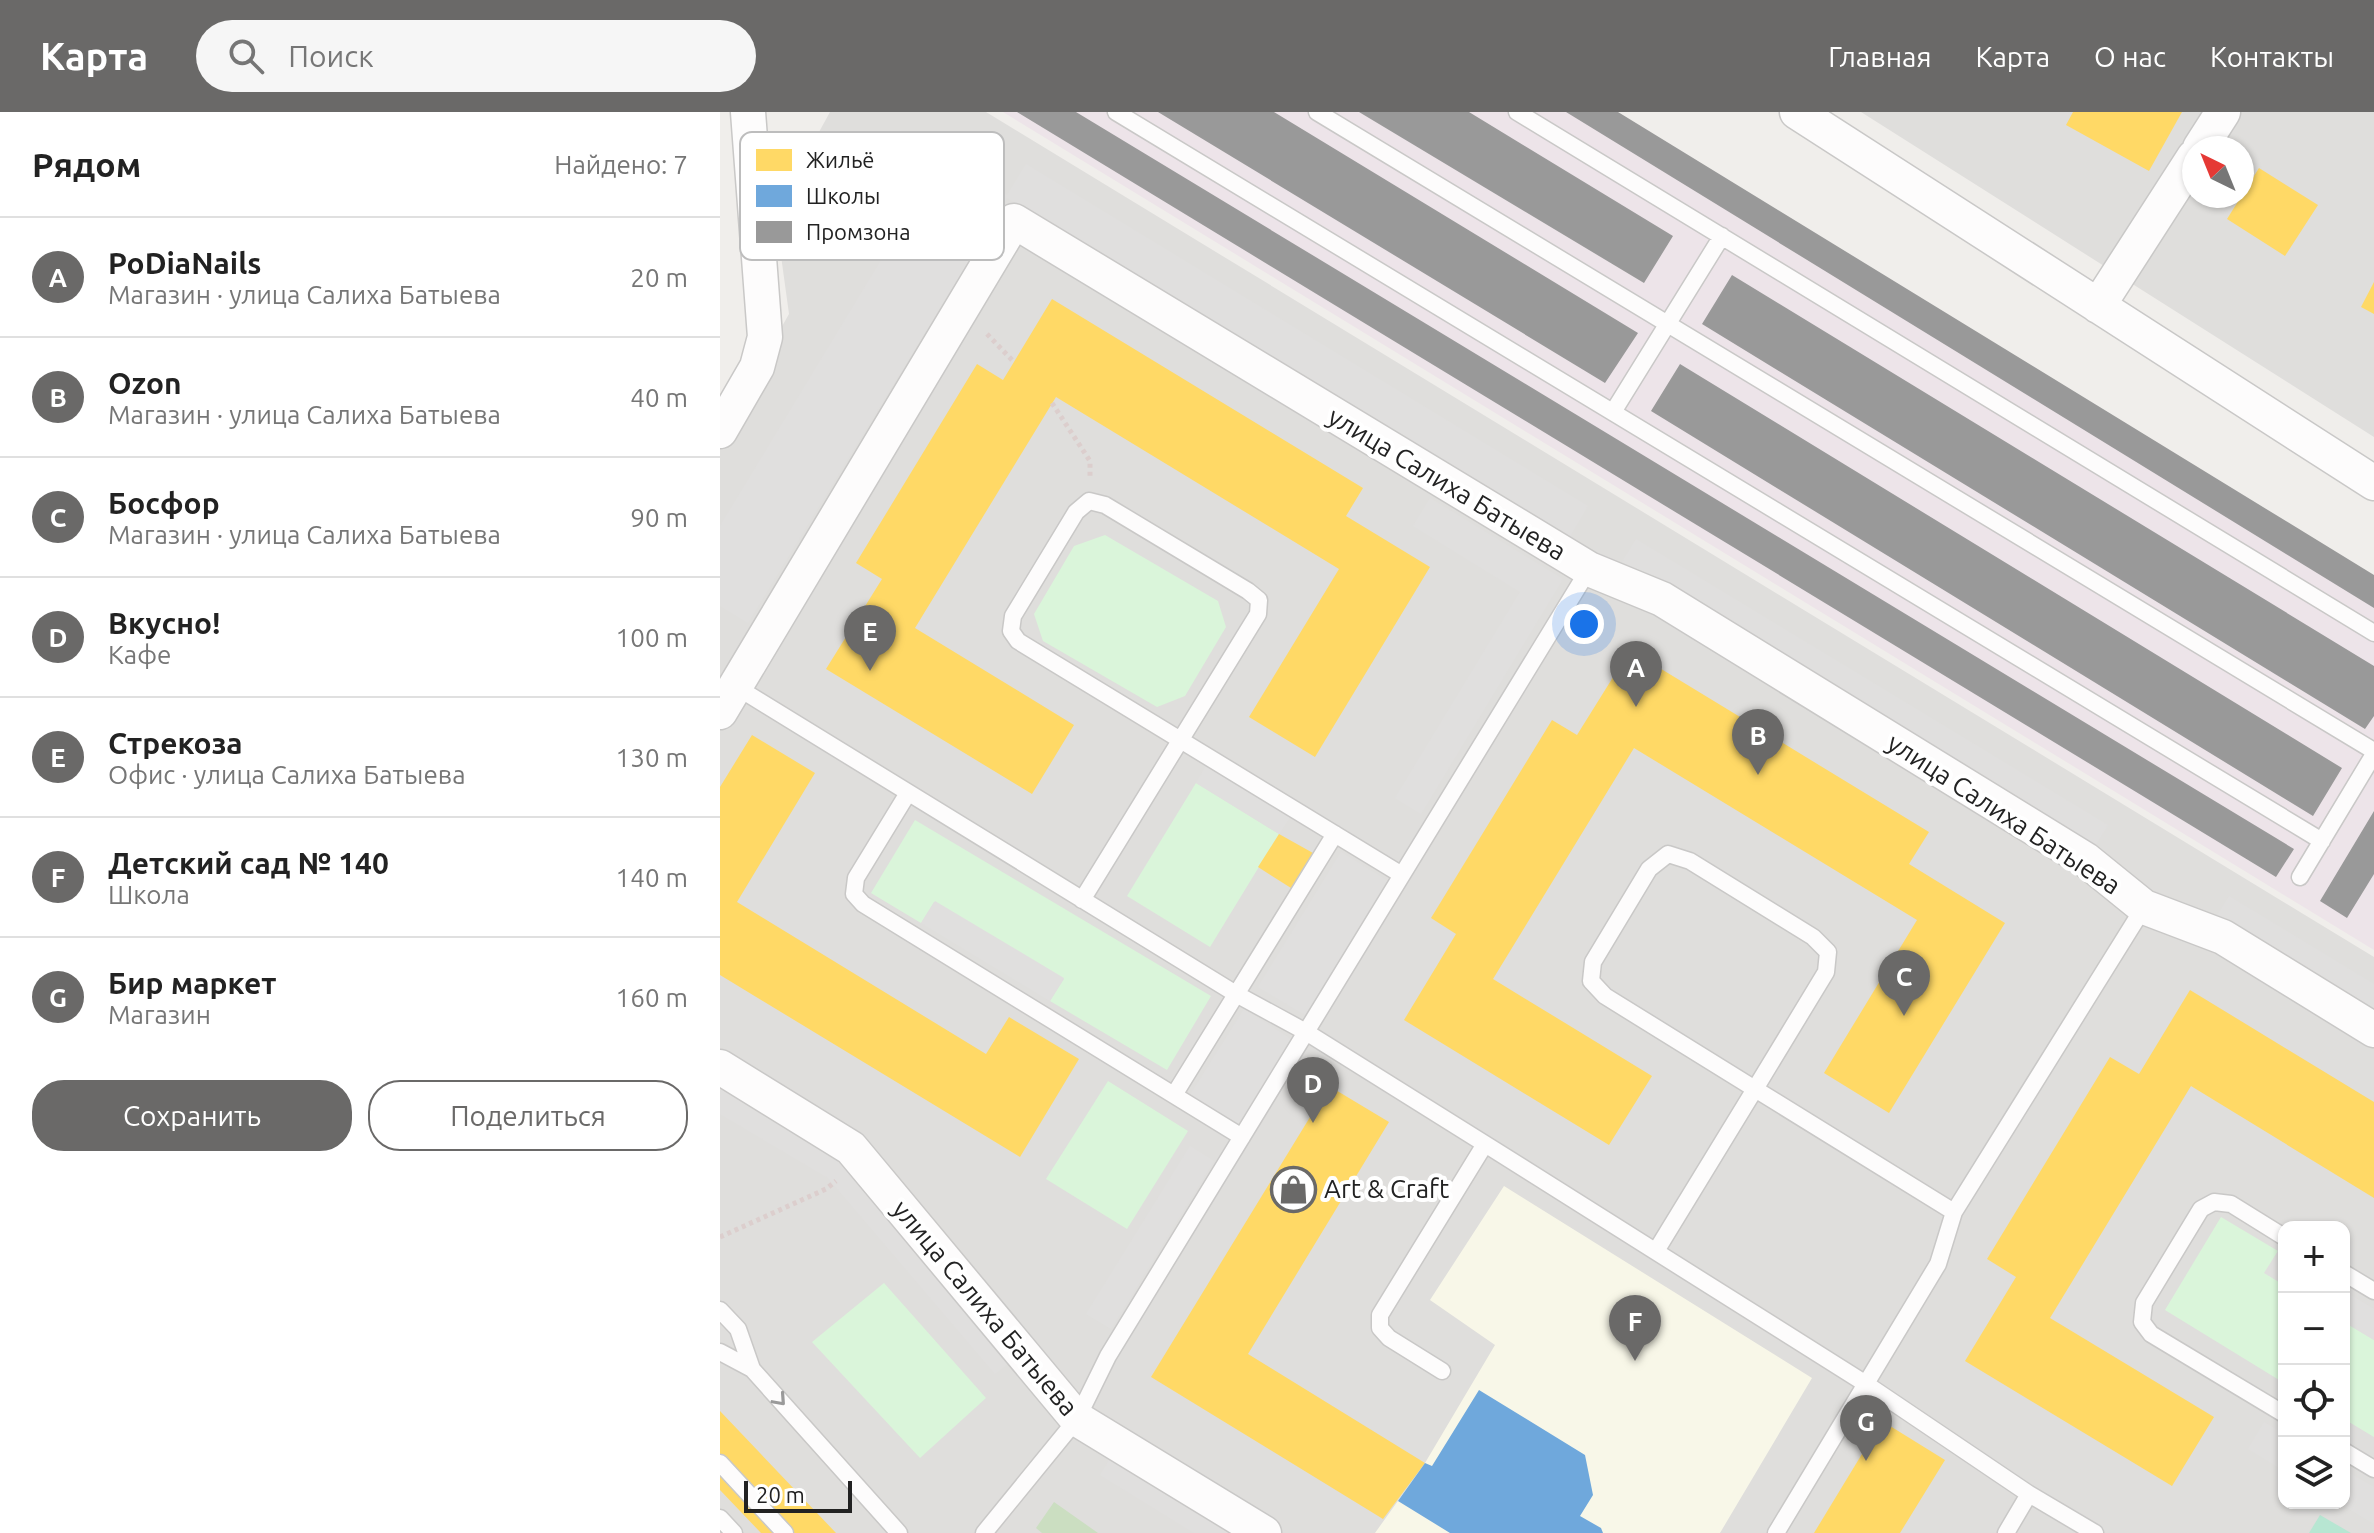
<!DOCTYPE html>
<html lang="ru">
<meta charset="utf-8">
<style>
body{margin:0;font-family:Ubuntu,sans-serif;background:#f6f6f6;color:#222}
.controls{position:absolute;right:24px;bottom:24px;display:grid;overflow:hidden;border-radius:16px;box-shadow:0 2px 6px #0004}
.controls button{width:72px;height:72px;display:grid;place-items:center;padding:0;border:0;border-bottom:2px solid #e0e0e0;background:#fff;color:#222;font:40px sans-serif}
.compass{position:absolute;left:1462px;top:24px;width:72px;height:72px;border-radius:50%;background:#fff;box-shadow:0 2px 6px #0004;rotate:317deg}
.scale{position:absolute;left:24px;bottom:20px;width:108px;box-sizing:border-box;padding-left:8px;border:4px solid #222;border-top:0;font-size:22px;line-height:28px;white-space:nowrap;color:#222;-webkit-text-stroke:6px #fff;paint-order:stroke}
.you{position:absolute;left:864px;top:512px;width:28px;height:28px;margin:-20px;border:6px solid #fff;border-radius:50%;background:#1a73e8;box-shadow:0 0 0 12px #1a73e833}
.badge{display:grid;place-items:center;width:52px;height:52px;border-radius:50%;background:#6a6968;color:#fff;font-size:26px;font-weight:700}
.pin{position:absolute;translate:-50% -66px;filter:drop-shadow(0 2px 4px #0008)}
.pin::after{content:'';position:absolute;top:42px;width:28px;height:24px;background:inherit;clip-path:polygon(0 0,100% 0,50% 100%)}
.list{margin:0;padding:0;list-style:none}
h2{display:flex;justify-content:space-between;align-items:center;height:104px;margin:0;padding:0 32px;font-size:34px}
h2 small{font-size:26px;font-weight:400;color:#767676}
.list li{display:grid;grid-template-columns:52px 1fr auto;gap:24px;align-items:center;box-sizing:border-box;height:120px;padding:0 32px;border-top:2px solid #e0e0e0}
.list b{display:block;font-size:30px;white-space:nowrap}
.list p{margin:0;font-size:26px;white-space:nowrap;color:#767676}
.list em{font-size:26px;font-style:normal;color:#767676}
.actions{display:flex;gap:16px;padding:24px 32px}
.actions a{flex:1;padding:18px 0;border:2px solid #6a6968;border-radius:32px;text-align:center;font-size:28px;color:#6a6968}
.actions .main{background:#6a6968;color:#fff}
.icon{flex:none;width:44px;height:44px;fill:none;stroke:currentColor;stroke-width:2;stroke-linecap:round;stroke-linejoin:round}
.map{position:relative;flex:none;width:1654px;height:1421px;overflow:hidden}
header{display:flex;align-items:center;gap:48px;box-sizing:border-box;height:112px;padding:0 40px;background:#6a6968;color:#fff}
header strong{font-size:38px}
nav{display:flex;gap:44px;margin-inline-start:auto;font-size:28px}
.search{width:560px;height:72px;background:#f6f6f6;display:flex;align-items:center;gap:20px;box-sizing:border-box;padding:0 28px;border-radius:44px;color:#767676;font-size:30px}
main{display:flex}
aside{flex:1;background:#fff}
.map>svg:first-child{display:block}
</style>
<header>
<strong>Карта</strong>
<div class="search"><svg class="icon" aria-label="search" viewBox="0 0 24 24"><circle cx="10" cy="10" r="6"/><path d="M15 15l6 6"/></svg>Поиск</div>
<nav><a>Главная</a><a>Карта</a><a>О нас</a><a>Контакты</a></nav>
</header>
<main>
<aside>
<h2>Рядом<small>Найдено: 7</small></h2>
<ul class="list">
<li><span class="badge">A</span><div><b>PoDiaNails</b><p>Магазин · улица Салиха Батыева</p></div><em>20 m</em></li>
<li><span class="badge">B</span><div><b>Ozon</b><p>Магазин · улица Салиха Батыева</p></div><em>40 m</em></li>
<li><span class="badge">C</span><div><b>Босфор</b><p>Магазин · улица Салиха Батыева</p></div><em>90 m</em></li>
<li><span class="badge">D</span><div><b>Вкусно!</b><p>Кафе</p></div><em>100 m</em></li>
<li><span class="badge">E</span><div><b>Стрекоза</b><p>Офис · улица Салиха Батыева</p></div><em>130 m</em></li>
<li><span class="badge">F</span><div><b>Детский сад № 140</b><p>Школа</p></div><em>140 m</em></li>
<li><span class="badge">G</span><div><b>Бир маркет</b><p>Магазин</p></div><em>160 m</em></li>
</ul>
<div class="actions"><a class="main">Сохранить</a><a>Поделиться</a></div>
</aside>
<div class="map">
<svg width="1654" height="1421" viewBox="0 0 1654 1421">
<rect width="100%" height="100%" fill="#f0eeeb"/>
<path fill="#dfdedc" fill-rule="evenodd" d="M 110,0 L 266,0 L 1654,845 L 1654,1421 L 0,1421 L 0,324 L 69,202 L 55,100 ZM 1564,1115 L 1624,1115 L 1624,1391 L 1564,1391 Z
M 1141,0 L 1654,0 L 1654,325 ZM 1474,36 L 1522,36 L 1522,84 L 1474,84 Z"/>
<path fill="#ede4e9" d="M 283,0 L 893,0 L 1654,469 L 1654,838 Z"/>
<path fill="#f8f7e8" d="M 784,1074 L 1092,1266 L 1000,1421 L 655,1421 L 705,1351 L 775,1233 L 710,1188 Z"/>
<path fill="#cbdec1" d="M 334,1390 L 378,1421 L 322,1421 L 316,1416 Z"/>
<path fill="#daf5da" d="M 385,423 L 498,489 L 506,515 L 465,584 L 437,595 L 323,529 L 314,502 L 354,434 Z
M 476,671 L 559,722 L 490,835 L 407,784 Z
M 195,708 L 491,884 L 447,958 L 330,889 L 344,867 L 214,790 L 201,811 L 151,781 Z
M 388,969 L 468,1019 L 407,1117 L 326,1067 Z
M 1501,1105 L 1558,1139 L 1545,1161 L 1564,1173 L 1564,1271 L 1445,1198 Z
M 164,1171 L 266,1286 L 200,1346 L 92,1230 Z
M 1624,1210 L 1654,1228 L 1654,1325 L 1624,1307 Z"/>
<path fill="#b7e6d2" d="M 1600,1403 L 1631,1421 L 1589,1421 Z"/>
<path fill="#e0dfde" d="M 180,18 L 287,83 L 306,52 L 868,394 L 849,426 L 287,86 L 28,511 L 0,494 L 0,414 L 206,74 L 163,47 Z
M 710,386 L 843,467 L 701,702 L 675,686 L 800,480 L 693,414 Z
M 916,427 L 1388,713 L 1374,736 L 902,450 Z
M 487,652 L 571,704 L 559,722 L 476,671 Z
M 621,740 L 668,769 L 585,903 L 538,875 Z
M 1509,784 L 1654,872 L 1654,903 L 1495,807 Z
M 215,789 L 344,866 L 330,889 L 201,811 Z
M 524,897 L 571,927 L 518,1012 L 470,983 Z
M 0,974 L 125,1047 L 294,1247 L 275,1262 L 108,1066 L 0,1002 Z
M 470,1034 L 494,1049 L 391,1217 L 366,1202 Z
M 1558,1139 L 1564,1143 L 1564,1173 L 1544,1161 Z
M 1624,1179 L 1654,1197 L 1654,1228 L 1624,1210 Z
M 1544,1310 L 1564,1322 L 1564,1359 L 1528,1337 Z
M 393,1342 L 520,1421 L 474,1421 L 380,1363 Z
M 1624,1358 L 1654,1375 L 1654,1412 L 1619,1391 L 1624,1391 Z"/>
<path fill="#ffd966" d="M 1353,0 L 1462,0 L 1429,59 L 1346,13 Z
M 1539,56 L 1598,93 L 1565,144 L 1507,107 Z
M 1654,170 L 1654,202 L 1641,195 Z
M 332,187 L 643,376 L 626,404 L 710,455 L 595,645 L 529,605 L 619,457 L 336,285 L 195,516 L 354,613 L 312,682 L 106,557 L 162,467 L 136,451 L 257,252 L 283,268 Z
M 910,538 L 1209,720 L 1189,752 L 1285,811 L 1169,1001 L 1104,961 L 1197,808 L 914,636 L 773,867 L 932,964 L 889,1033 L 684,908 L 736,822 L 711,806 L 832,608 L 857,623 Z
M 32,623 L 95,661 L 17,790 L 266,942 L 289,905 L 359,947 L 300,1045 L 0,863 L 0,675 Z
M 559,722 L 593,741 L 571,776 L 538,755 Z
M 1470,878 L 1654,990 L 1654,1086 L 1471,974 L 1330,1206 L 1494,1305 L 1452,1374 L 1245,1249 L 1296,1165 L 1267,1147 L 1390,945 L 1419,962 Z
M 609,974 L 669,1010 L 528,1242 L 705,1351 L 663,1407 L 431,1265 Z
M 0,1299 L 116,1421 L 41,1421 L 0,1378 Z
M 1162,1309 L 1225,1348 L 1180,1421 L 1094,1421 Z"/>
<path fill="#6fa8dc" d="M 759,1278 L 865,1343 L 873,1383 L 860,1404 L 881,1416 L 883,1421 L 730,1421 L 678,1389 L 705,1351 L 712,1354 Z"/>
<path fill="#999" d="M 297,0 L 356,0 L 1574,737 L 1556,765 Z
M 438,0 L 554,0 L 918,221 L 885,271 Z
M 639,0 L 749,0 L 953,124 L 924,171 Z
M 846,0 L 898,0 L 1654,463 L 1654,496 Z
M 1012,163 L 1654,554 L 1654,604 L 1645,617 L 982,212 Z
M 960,252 L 1622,656 L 1593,704 L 931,299 Z
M 1654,699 L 1654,762 L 1627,806 L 1600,789 Z"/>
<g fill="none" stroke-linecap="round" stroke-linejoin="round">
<defs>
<path id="lane" d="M 396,0 L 1602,729
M 597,0 L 1654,639
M 797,0 L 1654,521
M 893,300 L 1002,124
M 15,574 L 516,882 L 586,920 L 765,1032 L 1146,1272 L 1309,1382 L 1375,1421
M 188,681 L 136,766 L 134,782 L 143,792 L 522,1025
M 1580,765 L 1654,642
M 362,788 L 538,502 L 539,488 L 528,479 L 385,393 L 369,389 L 356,400 L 293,504 L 291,519 L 298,529 L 682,763
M 454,983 L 615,722
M 1564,1125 L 1511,1092 L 1494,1090 L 1481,1097 L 1424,1191 L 1422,1210 L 1431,1222 L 1564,1302
M 936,1139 L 1035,977 L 885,884 L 871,869 L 873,850 L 929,757 L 948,742 L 970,749 L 1093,825 L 1108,840 L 1106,860 L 1035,977 L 1234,1100
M 1624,1161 L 1654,1179
M 0,1198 L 18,1217 L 32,1257
M 0,1240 L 32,1257 L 179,1421
M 722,1259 L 669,1226 L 660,1216 L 660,1203 L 765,1032
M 1624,1339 L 1654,1357
M 0,1351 L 65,1421
M 0,1406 L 14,1421
M 264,1421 L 357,1307 L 388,1244 L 869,457
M 1056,1421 L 1218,1152 L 1234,1100 L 1424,795
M 1286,1421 L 1309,1382"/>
<path id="street" d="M 1077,0 L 1654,371
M 1480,36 L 1503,0
M 1378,194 L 1474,45
M 0,319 L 37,255 L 45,225 L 28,0
M 0,600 L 294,109 L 869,457 L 942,487 L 1366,748 L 1424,795 L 1503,825 L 1654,918
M 0,955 L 131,1036 L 357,1307 L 544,1421"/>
</defs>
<use href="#lane" stroke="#c9c8c7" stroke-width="19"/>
<use href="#street" stroke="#c9c8c7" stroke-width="37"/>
<path stroke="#dccecd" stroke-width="5" stroke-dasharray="4 4" stroke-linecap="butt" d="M 267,222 L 294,250
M 332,291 L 370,349 L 370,364
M 0,1125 L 106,1077 L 116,1069"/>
<use href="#lane" stroke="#fdfcfc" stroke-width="16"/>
<use href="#street" stroke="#fdfcfc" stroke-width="34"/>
</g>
<defs><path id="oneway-chevron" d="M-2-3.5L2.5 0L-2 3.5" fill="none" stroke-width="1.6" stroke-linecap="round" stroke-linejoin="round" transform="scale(2)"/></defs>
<use stroke="#9a9a9a" href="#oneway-chevron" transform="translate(60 1288) rotate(48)"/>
<defs>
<symbol id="shop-ring" viewBox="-11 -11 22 22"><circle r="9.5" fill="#fff" stroke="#6a6968" stroke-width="1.5"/><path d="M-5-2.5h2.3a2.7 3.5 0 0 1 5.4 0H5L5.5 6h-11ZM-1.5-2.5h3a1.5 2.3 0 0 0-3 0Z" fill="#6a6968"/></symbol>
</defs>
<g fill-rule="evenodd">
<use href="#shop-ring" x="548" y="1052" width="51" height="51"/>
</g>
<g text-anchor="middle" stroke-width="8" stroke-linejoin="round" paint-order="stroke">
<g font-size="26" fill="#222" stroke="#fff">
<text transform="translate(727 372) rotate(31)" y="9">улица Салиха Батыева</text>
<text transform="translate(1284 702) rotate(33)" y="9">улица Салиха Батыева</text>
<text transform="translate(265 1196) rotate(50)" y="9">улица Салиха Батыева</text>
</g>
<g font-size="26" fill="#222" stroke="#fff" text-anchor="start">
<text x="604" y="1086">Art &amp; Craft</text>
</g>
</g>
<rect x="20" y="20" width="264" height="128" rx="12" fill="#fff" stroke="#bdbdbd" stroke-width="2"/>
<rect x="36" y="37" width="36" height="22" fill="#ffd966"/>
<rect x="36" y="73" width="36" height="22" fill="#6fa8dc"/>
<rect x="36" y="109" width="36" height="22" fill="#999"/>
<g font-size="22" fill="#222">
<text x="86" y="56">Жильё</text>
<text x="86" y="92">Школы</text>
<text x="86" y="128">Промзона</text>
</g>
</svg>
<div class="controls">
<button>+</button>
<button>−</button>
<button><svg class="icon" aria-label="locate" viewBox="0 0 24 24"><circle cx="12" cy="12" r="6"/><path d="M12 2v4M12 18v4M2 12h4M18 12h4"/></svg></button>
<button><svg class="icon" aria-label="layers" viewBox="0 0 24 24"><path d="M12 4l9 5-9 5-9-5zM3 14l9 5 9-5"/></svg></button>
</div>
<svg class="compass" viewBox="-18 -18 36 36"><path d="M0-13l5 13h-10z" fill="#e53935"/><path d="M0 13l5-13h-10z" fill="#767676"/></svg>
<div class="scale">20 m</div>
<div class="you"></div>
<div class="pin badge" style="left:916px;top:595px">A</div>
<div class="pin badge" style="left:1038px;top:663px">B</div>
<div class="pin badge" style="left:1184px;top:904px">C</div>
<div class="pin badge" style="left:593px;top:1011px">D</div>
<div class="pin badge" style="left:150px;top:559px">E</div>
<div class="pin badge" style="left:915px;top:1249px">F</div>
<div class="pin badge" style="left:1146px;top:1349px">G</div>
</div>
</main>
